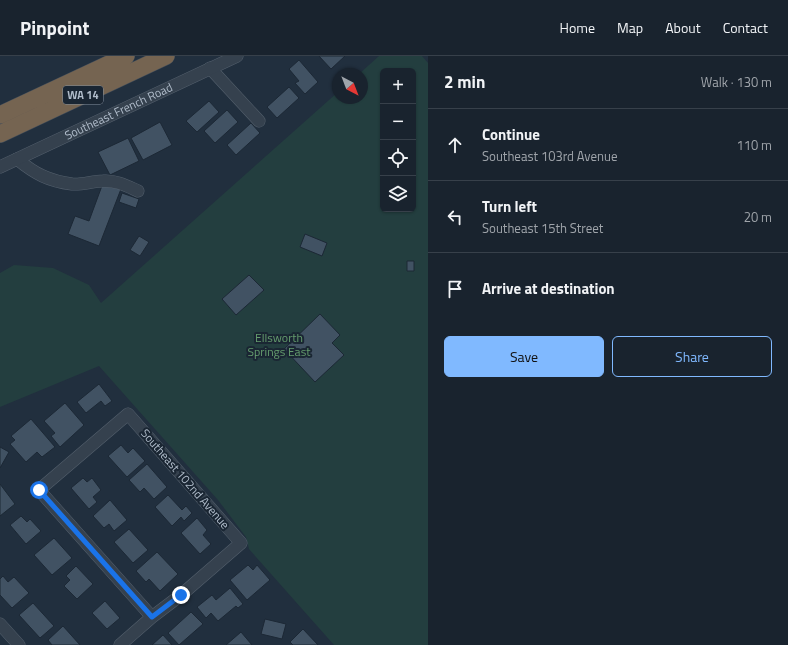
<!DOCTYPE html>
<meta charset="utf-8">
<style>
body{margin:0;font-family:"Titillium Web",sans-serif;background:#262f3a;color:#f1f3f6}
.controls{position:absolute;right:12px;top:12px;display:grid;overflow:hidden;border-radius:6px;box-shadow:0 1px 3px #0004}
.controls button{width:36px;height:36px;display:grid;place-items:center;padding:0;border:0;border-bottom:1px solid #37404a;background:#19232e;color:#f1f3f6;font:20px sans-serif}
.compass{position:absolute;left:332px;top:12px;width:36px;height:36px;border-radius:50%;background:#19232e;box-shadow:0 1px 3px #0004;rotate:138deg}
.stop{position:absolute;width:12px;height:12px;margin:-9px;border:3px solid #1a73e8;border-radius:50%;background:#fff}
.stop.end{background:#1a73e8;border-color:#fff;box-shadow:0 1px 4px #0008}
.list{margin:0;padding:0;list-style:none}
h2{display:flex;justify-content:space-between;align-items:center;height:52px;margin:0;padding:0 16px;font-size:17px}
h2 small{font-size:13px;font-weight:400;color:#9fa4aa}
.list li{display:grid;grid-template-columns:26px 1fr auto;gap:12px;align-items:center;box-sizing:border-box;height:72px;padding:0 16px;border-top:1px solid #37404a}
.list b{display:block;font-size:15px;white-space:nowrap}
.list p{margin:0;font-size:13px;white-space:nowrap;color:#9fa4aa}
.list em{font-size:13px;font-style:normal;color:#9fa4aa}
.actions{display:flex;gap:8px;padding:12px 16px}
.actions a{flex:1;padding:9px 0;border:1px solid #80b9ff;border-radius:6px;text-align:center;font-size:14px;color:#80b9ff}
.actions .main{background:#80b9ff;color:#111}
.icon{flex:none;width:22px;height:22px;fill:none;stroke:currentColor;stroke-width:2;stroke-linecap:round;stroke-linejoin:round}
.map{position:relative;flex:none;width:428px;height:589px;overflow:hidden}
header{display:flex;align-items:center;gap:24px;box-sizing:border-box;height:56px;padding:0 20px;background:#19232e;border-bottom:1px solid #37404a}
header strong{font-size:19px}
nav{display:flex;gap:22px;margin-inline-start:auto;font-size:14px}
main{display:flex}
aside{flex:1;background:#19232e}
.map>svg:first-child{display:block}
</style>
<header>
<strong>Pinpoint</strong>
<nav><a>Home</a><a>Map</a><a>About</a><a>Contact</a></nav>
</header>
<main>
<div class="map">
<svg width="428" height="589" viewBox="0 0 428 589">
<rect width="100%" height="100%" fill="#212f3e"/>
<path fill="#233e3f" fill-rule="evenodd" d="M 379,0 L 422,0 L 428,7 L 428,589 L 334,589 L 249,493 L 246,481 L 218,444 L 99,310 L 0,351 L 0,217 L 14,209 L 53,212 L 89,229 L 101,247 L 338,36 L 338,42 L 362,42 L 362,18 L 359,18 ZM 383,15 L 413,15 L 413,153 L 383,153 Z"/>
<path fill="#415263" stroke="#1c2835" d="M 319,0 L 345,0 L 331,13 Z
M 299,4 L 318,26 L 305,38 L 295,27 L 299,25 L 289,13 Z
M 289,31 L 299,42 L 277,62 L 267,51 Z
M 209,45 L 219,56 L 197,76 L 186,65 Z
M 227,54 L 238,66 L 215,87 L 204,75 Z
M 160,66 L 172,89 L 143,104 L 131,82 Z
M 251,67 L 260,77 L 236,99 L 227,89 Z
M 128,82 L 139,105 L 110,119 L 98,96 Z
M 103,127 L 121,133 L 99,190 L 68,178 L 75,160 L 89,165 Z
M 122,137 L 139,143 L 136,152 L 119,146 Z
M 305,178 L 327,187 L 322,200 L 300,191 Z
M 139,180 L 149,186 L 140,200 L 130,194 Z
M 407,205 L 414,205 L 414,215 L 407,215 Z
M 249,219 L 264,234 L 236,259 L 222,243 Z
M 320,258 L 340,279 L 332,287 L 344,299 L 315,326 L 284,293 Z
M 99,328 L 112,345 L 105,350 L 101,345 L 86,357 L 77,346 Z
M 65,347 L 84,369 L 60,391 L 51,380 L 55,377 L 44,365 Z
M 31,363 L 55,391 L 42,401 L 37,396 L 26,406 L 10,388 L 15,384 L 11,380 Z
M 121,389 L 128,397 L 133,392 L 145,405 L 127,421 L 108,400 Z
M 0,391 L 9,396 L 0,412 Z
M 147,408 L 167,431 L 154,443 L 144,432 L 140,436 L 129,424 Z
M 83,422 L 87,426 L 92,422 L 101,434 L 93,441 L 97,446 L 89,453 L 71,432 Z
M 0,428 L 15,448 L 0,460 Z
M 168,439 L 182,454 L 186,450 L 192,457 L 184,465 L 181,461 L 172,470 L 155,451 Z
M 110,444 L 127,464 L 114,475 L 109,468 L 104,472 L 93,460 Z
M 21,460 L 27,466 L 30,463 L 41,475 L 26,488 L 10,469 Z
M 197,462 L 207,474 L 203,479 L 211,488 L 200,498 L 181,477 Z
M 129,473 L 148,494 L 133,507 L 114,486 Z
M 54,482 L 72,502 L 52,519 L 34,499 Z
M 157,496 L 178,518 L 160,535 L 149,523 L 146,526 L 136,515 Z
M 248,509 L 253,514 L 257,509 L 270,524 L 247,544 L 230,524 Z
M 76,510 L 93,528 L 77,543 L 64,530 L 70,524 L 66,520 Z
M 3,520 L 8,526 L 14,521 L 29,537 L 12,552 L 0,539 L 0,523 Z
M 230,532 L 243,548 L 238,552 L 236,550 L 218,565 L 211,557 L 206,562 L 197,551 L 212,539 L 216,544 Z
M 105,545 L 120,562 L 107,573 L 92,557 Z
M 33,547 L 54,570 L 40,582 L 19,559 Z
M 191,556 L 203,568 L 179,589 L 168,577 Z
M 265,563 L 286,568 L 282,583 L 261,578 Z
M 63,570 L 80,589 L 52,589 L 48,584 Z
M 303,573 L 318,589 L 293,589 L 290,586 Z
M 241,576 L 252,589 L 226,589 Z
M 163,579 L 172,589 L 152,589 Z"/>
<g fill="none" stroke-linecap="round" stroke-linejoin="round">
<defs>
<g id="minor">
<path d="M 210,12 L 259,65"/>
<path d="M 17,103 C 35,118 49,125 72,128 C 82,129 93,125 103,125 C 116,124 127,130 138,135"/>
<path id="s1" d="M 0,111 L 237,0"/>
<path d="M 0,568 L 19,589"/>
<path d="M 120,589 L 152,561 L 181,539 L 241,487 L 128,358 L 39,434 L 152,561"/>
</g>
<path id="highway" d="M 0,59 L 126,0
M 0,78 L 166,0"/>
</defs>
<use href="#minor" stroke="#535f6c" stroke-width="13"/>
<use href="#highway" stroke="#404c59" stroke-width="18"/>
<use href="#minor" stroke="#35414e" stroke-width="12"/>
<use href="#highway" stroke="#756451" stroke-width="17"/>
</g>
<g fill="none" stroke-linecap="round" stroke-linejoin="round">
<path stroke="#1a73e8" stroke-width="5" d="M 39,434 L 152,561 L 181,539"/>
</g>
<g text-anchor="middle" stroke-width="4" stroke-linejoin="round" paint-order="stroke">
<rect fill="#1a2633" stroke="#838f9d" stroke-width="1" x="63" y="30" width="40" height="18" rx="3"/>
<g font-size="11" font-weight="bold" fill="#b0bcca">
<text x="83" y="43">WA 14</text>
</g>
<g font-size="12" fill="#b0bcca" stroke="#1a2633">
<text dy="4" stroke="none"><textPath href="#s1" startOffset="131">Southeast French Road</textPath></text>
<text transform="translate(185 423) rotate(49)" y="4">Southeast 102nd Avenue</text>
</g>
<g font-size="12" fill="#659d6e" stroke="#1a2633">
<text x="279" y="286">Ellsworth<tspan x="279" dy="14">Springs East</tspan></text>
</g>
</g>
</svg>
<div class="controls">
<button>+</button>
<button>−</button>
<button><svg class="icon" aria-label="locate" viewBox="0 0 24 24"><circle cx="12" cy="12" r="6"/><path d="M12 2v4M12 18v4M2 12h4M18 12h4"/></svg></button>
<button><svg class="icon" aria-label="layers" viewBox="0 0 24 24"><path d="M12 4l9 5-9 5-9-5zM3 14l9 5 9-5"/></svg></button>
</div>
<svg class="compass" viewBox="-18 -18 36 36"><path d="M0-13l5 13h-10z" fill="#e53935"/><path d="M0 13l5-13h-10z" fill="#9fa4aa"/></svg>
<div class="stop" style="left:39px;top:434px"></div>
<div class="stop end" style="left:181px;top:539px"></div>
</div>
<aside>
<h2>2 min<small>Walk · 130 m</small></h2>
<ul class="list">
<li><svg class="icon" aria-label="ahead" viewBox="0 0 24 24"><path d="M12 20V5M6 11l6-6 6 6"/></svg><div><b>Continue</b><p>Southeast 103rd Avenue</p></div><em>110 m</em></li>
<li><svg class="icon" aria-label="left" viewBox="0 0 24 24"><path d="M17 20v-9H6M10 6l-5 5 5 5"/></svg><div><b>Turn left</b><p>Southeast 15th Street</p></div><em>20 m</em></li>
<li><svg class="icon" aria-label="arrive" viewBox="0 0 24 24"><path d="M6 21V4h12l-3 4 3 4H6"/></svg><div><b>Arrive at destination</b></div></li>
</ul>
<div class="actions"><a class="main">Save</a><a>Share</a></div>
</aside>
</main>
